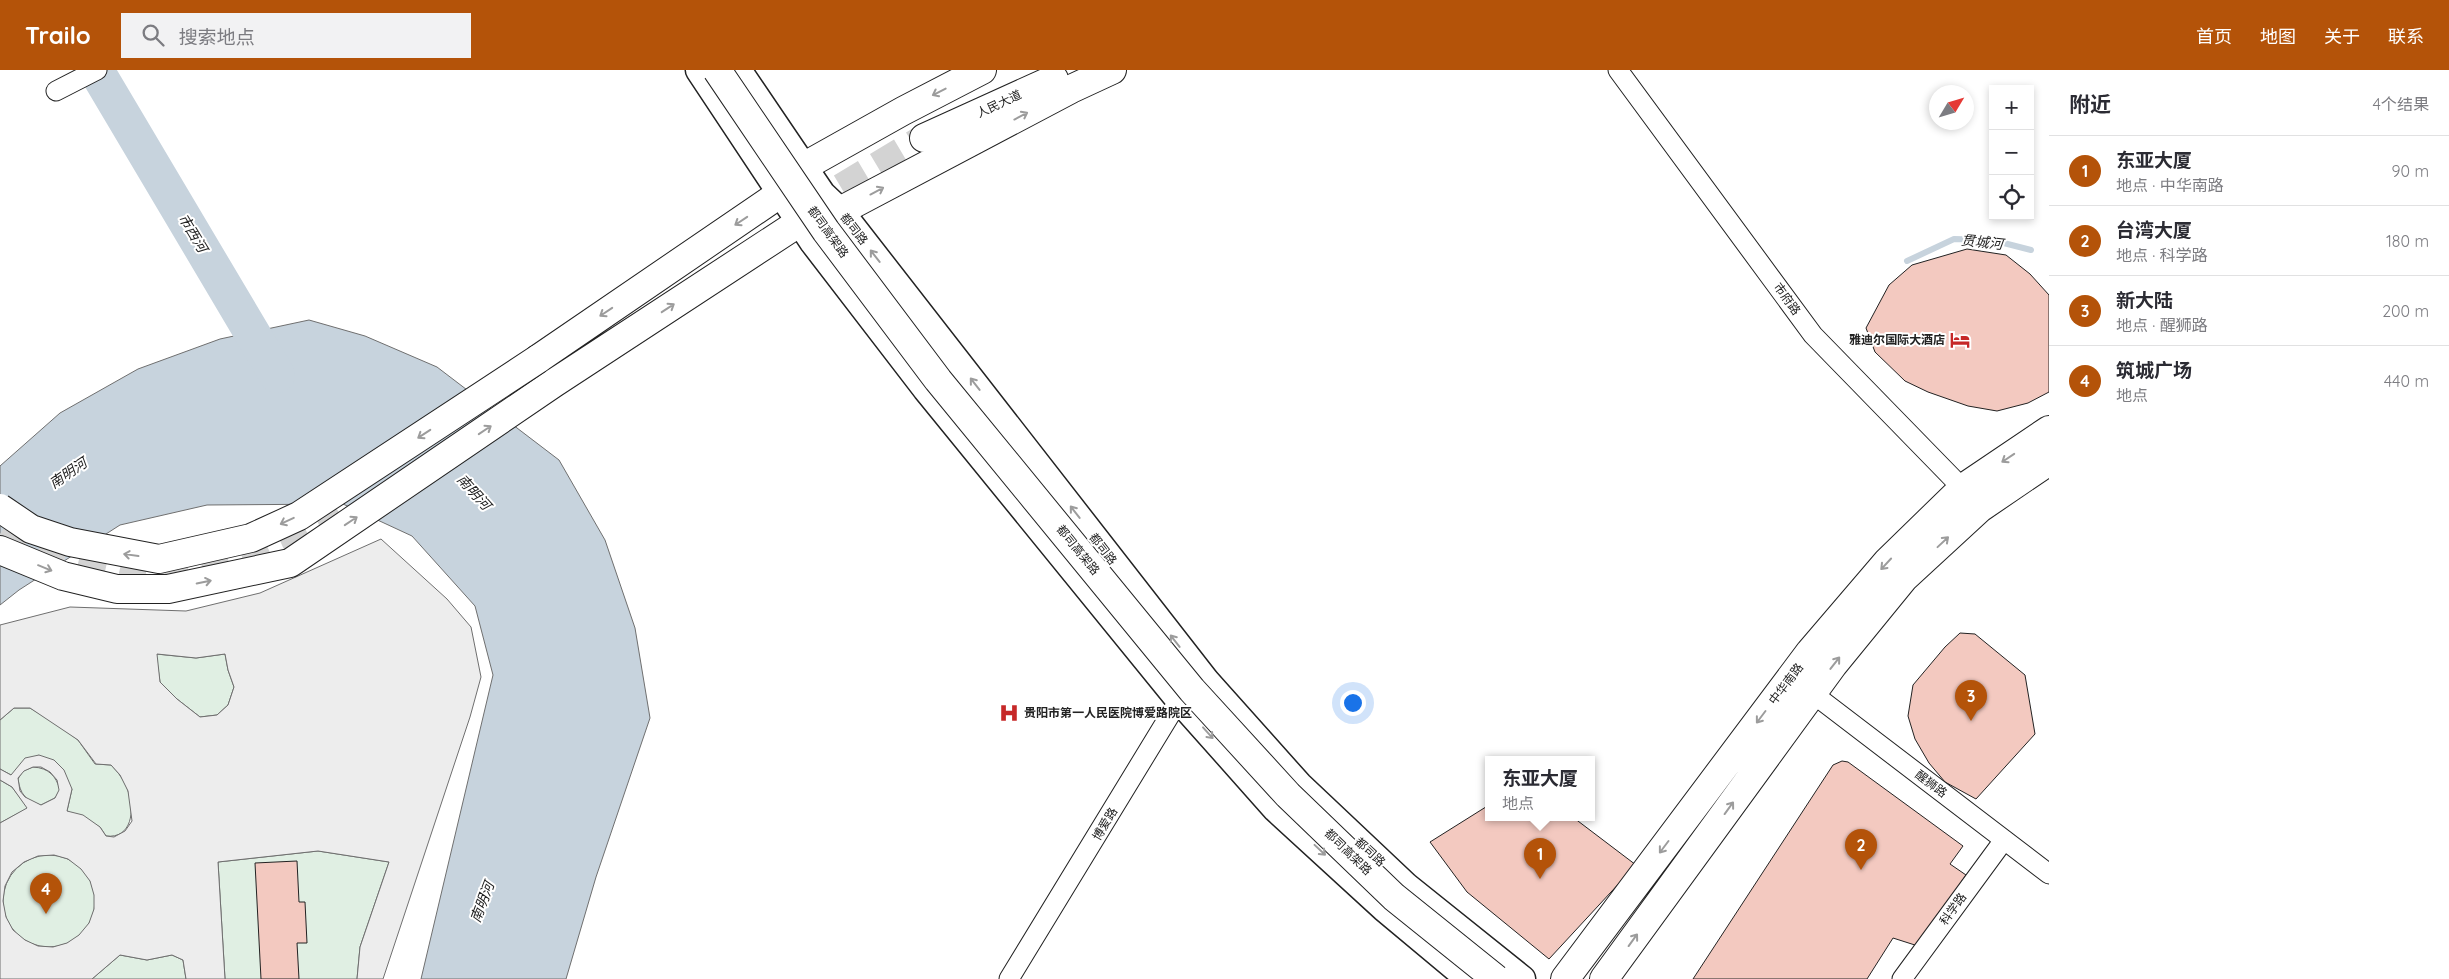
<!DOCTYPE html>
<html lang="zh">
<meta charset="utf-8">
<style>
body{margin:0;font-family:Quicksand,"Noto Sans SC",sans-serif;background:#f2f2f3;color:#2b2b33}
.controls{position:absolute;right:15px;top:15px;display:grid;overflow:hidden;border-radius:0px;box-shadow:0 2px 8px #0003}
.controls button{width:45px;height:45px;display:grid;place-items:center;padding:0;border:0;border-bottom:1px solid #e1e1e2;background:#fff;color:#2b2b33;font:25px sans-serif}
.compass{position:absolute;left:1929px;top:15px;width:45px;height:45px;border-radius:50%;background:#fff;box-shadow:0 2px 8px #0003;rotate:52deg}
.you{position:absolute;left:1352px;top:632px;width:18px;height:18px;margin:-12px;border:4px solid #fff;border-radius:50%;background:#1a73e8;box-shadow:0 0 0 8px #1a73e833}
.badge{display:grid;place-items:center;width:32px;height:32px;border-radius:50%;background:#b45309;color:#fff;font-size:16px;font-weight:700}
.pin{position:absolute;translate:-50% -41px;filter:drop-shadow(0 1px 2px #0008)}
.pin::after{content:'';position:absolute;top:26px;width:18px;height:15px;background:inherit;clip-path:polygon(0 0,100% 0,50% 100%)}
.popup{position:absolute;left:1485px;top:686px;width:110px;height:65px;box-sizing:border-box;display:grid;place-content:center;border-radius:0px;background:#fff;filter:drop-shadow(0 1px 4px #0005);font-size:16px;white-space:nowrap;color:#7c7c81}
.popup b{font-size:19px;color:#2b2b33}
.popup::after{content:'';position:absolute;left:50%;top:100%;margin-left:-10px;border:10px solid transparent;border-top-color:#fff}
.list{margin:0;padding:0;list-style:none}
h2{display:flex;justify-content:space-between;align-items:center;height:65px;margin:0;padding:0 20px;font-size:21px}
h2 small{font-size:16px;font-weight:400;color:#7c7c81}
.list li{display:grid;grid-template-columns:32px 1fr auto;gap:15px;align-items:center;box-sizing:border-box;height:70px;padding:0 20px;border-top:1px solid #e1e1e2}
.list b{display:block;font-size:19px;white-space:nowrap}
.list p{margin:0;font-size:16px;white-space:nowrap;color:#7c7c81}
.list em{font-size:16px;font-style:normal;color:#7c7c81}
.icon{flex:none;width:28px;height:28px;fill:none;stroke:currentColor;stroke-width:2;stroke-linecap:round;stroke-linejoin:round}
.map{position:relative;flex:none;width:2049px;height:909px;overflow:hidden}
header{display:flex;align-items:center;gap:30px;box-sizing:border-box;height:70px;padding:0 25px;background:#b45309;color:#fff}
header strong{font-size:24px}
nav{display:flex;gap:28px;margin-inline-start:auto;font-size:18px}
.search{width:350px;height:45px;background:#f2f2f3;display:flex;align-items:center;gap:12px;box-sizing:border-box;padding:0 18px;border-radius:0px;color:#7c7c81;font-size:19px}
main{display:flex}
aside{flex:1;background:#fff}
.map>svg:first-child{display:block}
</style>
<header>
<strong>Trailo</strong>
<div class="search"><svg class="icon" aria-label="search" viewBox="0 0 24 24"><circle cx="10" cy="10" r="6"/><path d="M15 15l6 6"/></svg>搜索地点</div>
<nav><a>首页</a><a>地图</a><a>关于</a><a>联系</a></nav>
</header>
<main>
<div class="map">
<svg width="2049" height="909" viewBox="0 0 2049 909">
<rect width="100%" height="100%" fill="#fff"/>
<path fill="#e0efe3" stroke="#6f6f6f" d="M 156,584 L 196,588 L 225,584 L 228,600 L 234,617 L 228,635 L 217,645 L 200,647 L 177,629 L 160,612 Z
M 14,638 L 30,638 L 54,652 L 78,670 L 95,694 L 111,695 C 118,702 125,711 128,721 C 135,740 132,769 106,766 L 100,757 L 67,741 L 72,719 L 39,685 L 11,705 L 0,699 L 0,650 Z
M 33,697 C 49,698 56,706 60,720 L 55,728 L 41,735 C 26,731 20,724 18,709 L 23,701 Z
M 0,710 L 12,717 L 28,738 L 0,753 Z
M 318,781 L 389,792 L 360,877 L 357,909 L 225,909 L 218,792 Z
M3 831a46 46 0 1 1 92 0a46 46 0 1 1-92 0Z
M 120,885 L 147,890 L 172,885 L 183,890 L 186,909 L 92,909 Z"/>
<path fill="#ededed" stroke="#6f6f6f" fill-rule="evenodd" d="M 381,469 L 447,529 L 471,557 L 481,607 L 470,647 L 383,909 L 357,909 L 360,877 L 389,792 L 318,781 L 218,792 L 225,909 L 186,909 L 183,890 L 172,885 L 147,890 L 120,885 L 92,909 L 0,909 L 0,753 L 27,738 L 12,717 L 0,710 L 0,699 L 11,705 L 25,688 L 39,685 L 54,690 L 64,700 L 72,719 L 67,741 L 83,745 L 100,757 L 106,766 L 114,767 L 125,761 L 132,751 L 128,721 L 120,705 L 111,695 L 96,694 L 78,670 L 30,638 L 14,638 L 0,650 L 0,555 L 70,537 L 186,541 L 260,523 ZM 157,584 L 196,588 L 225,584 L 228,600 L 234,617 L 228,635 L 217,645 L 200,647 L 177,629 L 160,612 ZM 33,697 L 41,697 L 50,702 L 57,710 L 59,720 L 55,728 L 41,735 L 25,727 L 20,721 L 18,708 L 24,701 ZM 54,785 L 68,789 L 81,799 L 90,811 L 94,825 L 94,839 L 89,853 L 79,865 L 67,873 L 53,877 L 38,876 L 25,870 L 13,860 L 6,847 L 3,831 L 5,816 L 12,802 L 24,792 L 38,786 Z"/>
<path fill="#c7d3dd" stroke="#6f6f6f" d="M 309,250 L 365,266 L 437,297 L 559,390 L 605,470 L 635,558 L 650,648 L 596,807 L 566,909 L 421,909 L 493,605 L 475,536 L 412,466 L 343,434 L 207,435 L 120,455 L 19,520 L 0,535 L 0,396 L 60,343 L 138,299 L 220,269 Z"/>
<g fill="none" stroke-linecap="round" stroke-linejoin="round">
<path stroke="#c7d3dd" stroke-width="6" d="M 1907,191 L 1954,169 L 1992,170 L 2031,180"/>
<path stroke="#c7d3dd" stroke-width="36" d="M 96,0 L 277,305"/>
</g>
<path fill="#f3c9c0" stroke="#222" d="M 1967,179 L 2006,185 L 2030,204 L 2049,225 L 2049,322 L 2028,333 L 1997,341 L 1968,336 L 1928,322 L 1905,311 L 1875,282 L 1866,258 L 1889,215 L 1912,195 Z
M 1960,563 L 1975,564 L 2025,605 L 2035,664 L 1976,729 L 1945,712 L 1929,693 L 1915,669 L 1908,646 L 1913,615 L 1945,577 Z
M 1842,691 L 1848,692 L 1963,776 L 1950,794 L 1966,805 L 1918,876 L 1893,868 L 1867,909 L 1693,909 L 1833,695 Z
M 1489,735 L 1489,748 L 1574,748 L 1636,795 L 1549,889 L 1467,822 L 1430,772 Z
M 297,791 L 299,832 L 305,832 L 307,873 L 297,873 L 299,909 L 261,909 L 255,793 Z"/>
<g fill="none" stroke-linecap="round" stroke-linejoin="round">
<path stroke="#d3d3d3" stroke-width="28" stroke-dasharray="28 14" stroke-linecap="butt" d="M 805,139 L 924,68
M 0,464 L 9,470 L 63,491 L 133,507 L 210,499 L 268,482 L 327,455 L 341,445"/>
<defs>
<path id="minor" d="M 1618,0 L 1813,265 L 1970,426
M 56,21 L 97,0
M 1812,623 L 2049,804
M 1009,909 L 1184,622
M 1902,909 L 2004,770"/>
<path id="secondary" d="M 699,0 L 813,172 L 926,319 L 1180,631 L 1276,739 L 1384,838 L 1469,909
M 738,0 L 822,124 L 840,141 L 1206,611 L 1299,715 L 1406,816 L 1522,909"/>
<path id="primary" d="M 924,68 L 1054,9
M 538,289 L 781,123 L 803,97 L 903,41 L 982,0
M 0,480 L 63,506 L 117,519 L 168,519 L 290,493 L 554,313 L 800,152 L 840,141 L 1071,19 L 1112,0
M 1565,909 L 1810,582 L 1887,492 L 1963,418 L 2049,360
M 1604,909 L 1833,595 L 1904,508 L 1980,438 L 2049,391"/>
</defs>
<use href="#minor" stroke="#222" stroke-width="21"/>
<use href="#secondary" stroke="#222" stroke-width="29"/>
<use href="#primary" stroke="#222" stroke-width="30"/>
<use href="#minor" stroke="#fff" stroke-width="19"/>
<use href="#secondary" stroke="#fff" stroke-width="26"/>
<use href="#primary" stroke="#fff" stroke-width="28"/>
<defs>
<path id="primary-bridge" d="M 717,0 L 826,161 L 938,310 L 1192,620 L 1288,725 L 1394,827 L 1496,909
M 0,438 L 31,459 L 70,472 L 159,489 L 251,468 L 299,446 L 538,289"/>
</defs>
<use href="#primary-bridge" stroke="#222" stroke-width="30" stroke-linecap="butt"/>
<use href="#primary-bridge" stroke="#fff" stroke-width="28"/>
</g>
<defs><path id="oneway-shaft" d="M-6 0H5M1.5-3L5.5 0L1.5 3" fill="none" stroke-width="1.6" stroke-linecap="round" stroke-linejoin="round" transform="scale(1.25)"/></defs>
<g stroke="#9c9c9c">
<use href="#oneway-shaft" transform="translate(939 22) rotate(153)"/>
<use href="#oneway-shaft" transform="translate(1021 46) rotate(-28)"/>
<use href="#oneway-shaft" transform="translate(877 121) rotate(-28)"/>
<use href="#oneway-shaft" transform="translate(741 151) rotate(146)"/>
<use href="#oneway-shaft" transform="translate(875 186) rotate(-128)"/>
<use href="#oneway-shaft" transform="translate(668 238) rotate(-33)"/>
<use href="#oneway-shaft" transform="translate(606 242) rotate(146)"/>
<use href="#oneway-shaft" transform="translate(975 314) rotate(-128)"/>
<use href="#oneway-shaft" transform="translate(485 360) rotate(-34)"/>
<use href="#oneway-shaft" transform="translate(424 364) rotate(147)"/>
<use href="#oneway-shaft" transform="translate(2008 388) rotate(146)"/>
<use href="#oneway-shaft" transform="translate(1075 442) rotate(-128)"/>
<use href="#oneway-shaft" transform="translate(287 451) rotate(155)"/>
<use href="#oneway-shaft" transform="translate(351 451) rotate(-34)"/>
<use href="#oneway-shaft" transform="translate(1943 472) rotate(-43)"/>
<use href="#oneway-shaft" transform="translate(131 485) rotate(-172)"/>
<use href="#oneway-shaft" transform="translate(1886 494) rotate(133)"/>
<use href="#oneway-shaft" transform="translate(45 498) rotate(22)"/>
<use href="#oneway-shaft" transform="translate(204 512) rotate(-12)"/>
<use href="#oneway-shaft" transform="translate(1175 571) rotate(-128)"/>
<use href="#oneway-shaft" transform="translate(1835 593) rotate(-52)"/>
<use href="#oneway-shaft" transform="translate(1761 647) rotate(127)"/>
<use href="#oneway-shaft" transform="translate(1208 663) rotate(48)"/>
<use href="#oneway-shaft" transform="translate(1729 738) rotate(-54)"/>
<use href="#oneway-shaft" transform="translate(1664 777) rotate(127)"/>
<use href="#oneway-shaft" transform="translate(1320 780) rotate(43)"/>
<use href="#oneway-shaft" transform="translate(1633 870) rotate(-54)"/>
</g>
<defs>
<symbol id="hotel-bare" viewBox="-9 -9 18 18"><path d="M-6-4.5h1.5V1H6V5H4.5V3h-9V5H-6ZM-4 0a1.8 1.8 0 1 1 3.6 0ZM.5 0V-2.5h3Q6-2.5 6 0Z" fill="#c62828" stroke="#fff" stroke-width="2.5" paint-order="stroke"/></symbol>
<symbol id="hospital-bare" viewBox="-9 -9 18 18"><path d="M-5-5h3v3.5h4V-5h3V5h-3V1.5h-4V5h-3Z" fill="#c62828" stroke="#fff" stroke-width="2.5" paint-order="stroke"/></symbol>
</defs>
<g fill-rule="evenodd">
<use href="#hotel-bare" x="1946" y="256" width="28" height="28"/>
<use href="#hospital-bare" x="995" y="629" width="28" height="28"/>
</g>
<g text-anchor="middle" stroke-width="4" stroke-linejoin="round" paint-order="stroke">
<g font-size="12" fill="#222" stroke="#fff">
<text transform="translate(999 34) rotate(-25)" y="4">人民大道</text>
<text transform="translate(854 159) rotate(52)" y="4">都司路</text>
<text transform="translate(828 162) rotate(54)" y="4">都司高架路</text>
<text transform="translate(1787 229) rotate(54)" y="4">市府路</text>
<text transform="translate(1103 479) rotate(52)" y="4">都司路</text>
<text transform="translate(1078 480) rotate(51)" y="4">都司高架路</text>
<text transform="translate(1786 614) rotate(-53)" y="4">中华南路</text>
<text transform="translate(1931 714) rotate(37)" y="4">醒狮路</text>
<text transform="translate(1105 754) rotate(-59)" y="4">博爱路</text>
<text transform="translate(1348 782) rotate(44)" y="4">都司高架路</text>
<text transform="translate(1370 782) rotate(43)" y="4">都司路</text>
<text transform="translate(1953 839) rotate(-54)" y="4">科学路</text>
</g>
<g font-size="12" font-weight="bold" fill="#222" stroke="#fff" text-anchor="end">
<text x="1945" y="274">雅迪尔国际大酒店</text>
<text x="1024" y="647" text-anchor="start">贵阳市第一人民医院博爱路院区</text>
</g>
<g font-size="14" font-style="italic" fill="#222" stroke="#fff">
<text transform="translate(193 163) rotate(59)" y="5">市西河</text>
<text transform="translate(1982 172) rotate(6)" y="5">贯城河</text>
<text transform="translate(68 403) rotate(-34)" y="5">南明河</text>
<text transform="translate(474 422) rotate(48)" y="5">南明河</text>
<text transform="translate(482 832) rotate(-69)" y="5">南明河</text>
</g>
</g>
</svg>
<div class="controls">
<button>+</button>
<button>−</button>
<button><svg class="icon" aria-label="locate" viewBox="0 0 24 24"><circle cx="12" cy="12" r="6"/><path d="M12 2v4M12 18v4M2 12h4M18 12h4"/></svg></button>
</div>
<svg class="compass" viewBox="-18 -18 36 36"><path d="M0-13l5 13h-10z" fill="#e53935"/><path d="M0 13l5-13h-10z" fill="#7c7c81"/></svg>
<div class="you"></div>
<div class="pin badge" style="left:1540px;top:809px">1</div>
<div class="popup"><b>东亚大厦</b>地点</div>
<div class="pin badge" style="left:1861px;top:800px">2</div>
<div class="pin badge" style="left:1971px;top:651px">3</div>
<div class="pin badge" style="left:46px;top:844px">4</div>
</div>
<aside>
<h2>附近<small>4个结果</small></h2>
<ul class="list">
<li><span class="badge">1</span><div><b>东亚大厦</b><p>地点 · 中华南路</p></div><em>90 m</em></li>
<li><span class="badge">2</span><div><b>台湾大厦</b><p>地点 · 科学路</p></div><em>180 m</em></li>
<li><span class="badge">3</span><div><b>新大陆</b><p>地点 · 醒狮路</p></div><em>200 m</em></li>
<li><span class="badge">4</span><div><b>筑城广场</b><p>地点</p></div><em>440 m</em></li>
</ul>
</aside>
</main>
